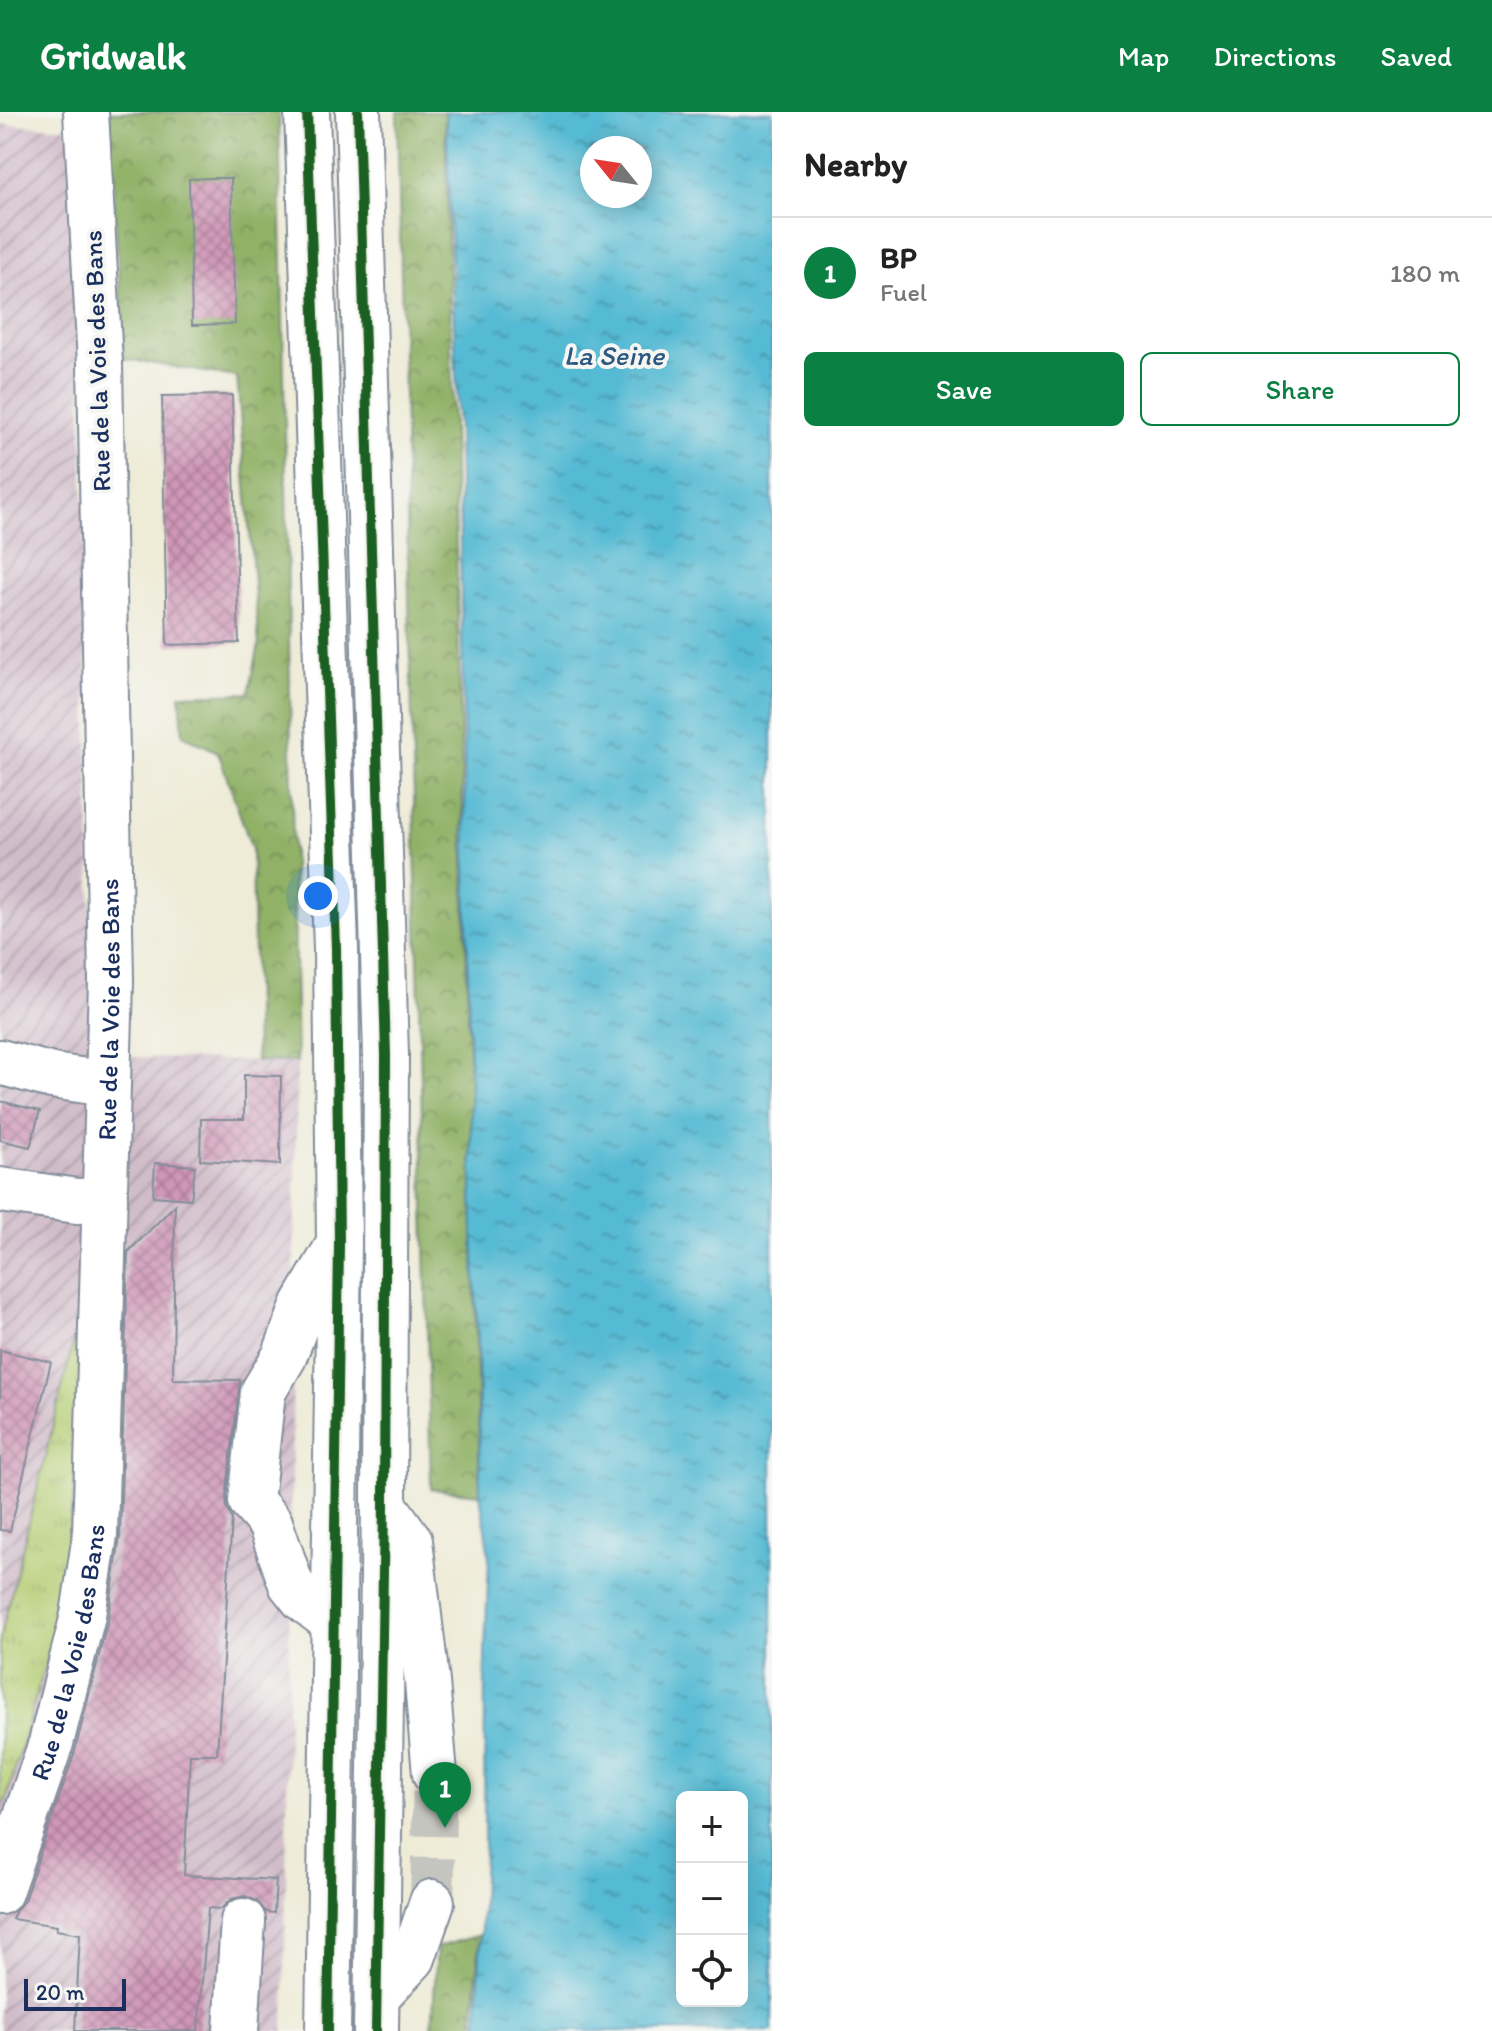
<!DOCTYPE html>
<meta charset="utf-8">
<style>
body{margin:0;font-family:Itim,sans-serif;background:#f2f2f2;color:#222}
.controls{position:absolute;right:24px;bottom:24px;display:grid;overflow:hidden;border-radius:12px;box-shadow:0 4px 20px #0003}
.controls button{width:72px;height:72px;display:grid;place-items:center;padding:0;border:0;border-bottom:2px solid #e0e0e0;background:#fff;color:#222;font:40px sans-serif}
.compass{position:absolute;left:580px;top:24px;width:72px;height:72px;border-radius:50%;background:#fff;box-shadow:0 4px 20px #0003;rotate:300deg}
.scale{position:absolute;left:24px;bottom:20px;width:102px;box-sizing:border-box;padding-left:8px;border:4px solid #1b2f5e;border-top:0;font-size:22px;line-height:28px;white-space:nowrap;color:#1b2f5e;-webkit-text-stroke:6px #f6f6f2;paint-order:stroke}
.you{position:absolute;left:318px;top:784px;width:28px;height:28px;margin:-20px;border:6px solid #fff;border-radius:50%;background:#1a73e8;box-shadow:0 0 0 12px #1a73e833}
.badge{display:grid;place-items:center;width:52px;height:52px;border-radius:50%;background:#0b8043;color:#fff;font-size:26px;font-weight:700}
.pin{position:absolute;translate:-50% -66px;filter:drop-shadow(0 2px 4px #0008)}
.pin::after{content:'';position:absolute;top:42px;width:28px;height:24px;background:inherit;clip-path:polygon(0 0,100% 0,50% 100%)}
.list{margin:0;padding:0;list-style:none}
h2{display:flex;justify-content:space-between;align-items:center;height:104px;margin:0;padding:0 32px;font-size:34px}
h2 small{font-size:26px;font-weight:400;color:#767676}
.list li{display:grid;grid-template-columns:52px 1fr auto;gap:24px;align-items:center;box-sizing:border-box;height:112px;padding:0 32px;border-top:2px solid #e0e0e0}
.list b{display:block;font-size:30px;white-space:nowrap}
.list p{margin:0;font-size:26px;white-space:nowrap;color:#767676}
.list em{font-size:26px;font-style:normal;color:#767676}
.actions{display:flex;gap:16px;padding:24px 32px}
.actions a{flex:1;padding:18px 0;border:2px solid #0b8043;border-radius:12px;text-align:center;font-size:28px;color:#0b8043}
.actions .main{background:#0b8043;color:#fff}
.icon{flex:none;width:44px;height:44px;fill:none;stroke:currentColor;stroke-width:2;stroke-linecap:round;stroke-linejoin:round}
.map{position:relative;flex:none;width:772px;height:1919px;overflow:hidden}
header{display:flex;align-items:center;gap:48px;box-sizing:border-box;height:112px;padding:0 40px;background:#0b8043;color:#fff}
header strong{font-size:38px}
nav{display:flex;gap:44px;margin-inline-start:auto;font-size:28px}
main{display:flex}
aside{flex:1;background:#fff}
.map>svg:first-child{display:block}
</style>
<header>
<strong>Gridwalk</strong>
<nav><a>Map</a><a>Directions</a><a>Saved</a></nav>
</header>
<main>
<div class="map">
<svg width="772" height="1919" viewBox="0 0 772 1919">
<defs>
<pattern id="industrial-furrows" width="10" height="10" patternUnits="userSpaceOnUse" patternTransform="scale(2)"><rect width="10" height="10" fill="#d1bdca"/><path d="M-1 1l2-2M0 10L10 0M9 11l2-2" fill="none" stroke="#a99aa7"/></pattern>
<pattern id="grass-tufts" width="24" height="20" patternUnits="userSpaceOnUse" patternTransform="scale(2)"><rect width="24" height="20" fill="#b6ce74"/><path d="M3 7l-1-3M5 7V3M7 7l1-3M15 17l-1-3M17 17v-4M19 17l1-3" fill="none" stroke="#9cb167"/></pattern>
<pattern id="forest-crowns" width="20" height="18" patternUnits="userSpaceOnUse" patternTransform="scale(2)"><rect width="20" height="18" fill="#90b166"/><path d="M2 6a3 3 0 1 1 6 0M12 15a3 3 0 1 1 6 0" fill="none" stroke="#759057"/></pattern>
<pattern id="water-ripples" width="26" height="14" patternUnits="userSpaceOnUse" patternTransform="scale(2)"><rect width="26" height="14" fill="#55bad3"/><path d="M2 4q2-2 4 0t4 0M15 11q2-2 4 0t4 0" fill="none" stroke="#4698ae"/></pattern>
<pattern id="building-cross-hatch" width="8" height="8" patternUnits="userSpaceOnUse" patternTransform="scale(2)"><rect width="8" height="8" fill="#d097b7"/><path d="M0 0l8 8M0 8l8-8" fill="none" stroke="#a87c98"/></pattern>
</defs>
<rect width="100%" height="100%" fill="#f6f6f2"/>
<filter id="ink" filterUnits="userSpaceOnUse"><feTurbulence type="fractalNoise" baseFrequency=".0125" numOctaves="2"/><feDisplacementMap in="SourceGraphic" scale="16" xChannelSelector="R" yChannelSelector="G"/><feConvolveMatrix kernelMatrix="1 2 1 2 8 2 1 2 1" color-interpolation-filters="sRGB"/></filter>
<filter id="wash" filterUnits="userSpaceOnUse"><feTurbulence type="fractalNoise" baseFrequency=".006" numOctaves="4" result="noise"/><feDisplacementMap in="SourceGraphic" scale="32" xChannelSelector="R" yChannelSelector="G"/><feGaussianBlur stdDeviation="1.8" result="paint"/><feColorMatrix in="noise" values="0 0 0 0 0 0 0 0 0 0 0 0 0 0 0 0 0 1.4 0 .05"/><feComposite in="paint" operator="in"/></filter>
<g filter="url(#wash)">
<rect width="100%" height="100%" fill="#eeebd7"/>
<path fill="url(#industrial-furrows)" d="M 0,12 L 76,16 L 94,944 L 297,950 L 284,1919 L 0,1919 Z"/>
<path fill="url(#grass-tufts)" stroke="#687e69" stroke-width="2" d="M 81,1200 L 83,1301 L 60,1500 L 6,1688 L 0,1694 L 0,1527 Z"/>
<path fill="url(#forest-crowns)" stroke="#567062" stroke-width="2" d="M 109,0 L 279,0 L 297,950 L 256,949 L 252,737 L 218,640 L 183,623 L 180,583 L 249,581 L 259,533 L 237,265 L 124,247 Z
M 397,0 L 445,0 L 480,1382 L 431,1377 Z
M 480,1823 L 473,1919 L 432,1919 L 437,1835 Z"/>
<path fill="url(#water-ripples)" stroke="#387498" stroke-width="2" fill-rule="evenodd" d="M 446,0 L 772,0 L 772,1919 L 477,1919 L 484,1738 L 485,1537 L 489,1445 L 480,1382 L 478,1227 L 473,1122 L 458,316 ZM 592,36 L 640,36 L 640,84 L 592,84 ZM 682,1685 L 742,1685 L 742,1889 L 682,1889 Z"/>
<g id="blocks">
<path fill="url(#building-cross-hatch)" d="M 209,66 L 231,66 L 235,212 L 192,213 L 189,67 Z
M 232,283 L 239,531 L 167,533 L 162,284 Z
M 244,963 L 281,964 L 280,1053 L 200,1048 L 201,1007 L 244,1007 Z
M 0,989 L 40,999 L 30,1035 L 0,1028 Z
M 155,1051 L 195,1054 L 191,1087 L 153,1084 Z
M 175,1093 L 173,1267 L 240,1268 L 226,1386 L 227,1397 L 232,1406 L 217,1642 L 190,1642 L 184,1763 L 276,1768 L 274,1801 L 266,1800 L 257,1789 L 245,1784 L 231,1787 L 221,1797 L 208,1796 L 198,1919 L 75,1919 L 80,1822 L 56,1818 L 57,1814 L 12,1807 L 15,1800 L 24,1788 L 75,1639 L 108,1507 L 120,1424 L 128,1140 Z
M 0,1238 L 51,1250 L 10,1419 L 0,1418 Z"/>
</g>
</g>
<g filter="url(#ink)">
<use href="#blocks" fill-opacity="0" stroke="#848d9a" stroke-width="2"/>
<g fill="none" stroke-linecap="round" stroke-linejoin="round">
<path stroke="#c4c5bf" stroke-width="44" stroke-dasharray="44 22" stroke-linecap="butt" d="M 432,1790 L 435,1662"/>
<defs>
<g id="minor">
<path d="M 0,950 L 52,964 L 107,972"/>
<path d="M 0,1078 L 77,1089 L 105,1088"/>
<path d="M 384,1393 L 410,1429 L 427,1570 L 435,1662"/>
<path d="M 333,1510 L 303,1487 L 291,1472 L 270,1411 L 251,1389 L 263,1280 L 284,1245 L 304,1192 L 339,1132"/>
<path id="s1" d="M 0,1780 L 51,1631 L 83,1503 L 95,1423 L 111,869 L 100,251 L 86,0"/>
<path d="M 377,1884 L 413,1846 L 432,1790"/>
<path d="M 236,1919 L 243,1809"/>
</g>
<path id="major" d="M 307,0 L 336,837 L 339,1132 L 328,1919
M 358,0 L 386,943 L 384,1393 L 376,1919"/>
</defs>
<use href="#minor" stroke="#848d9a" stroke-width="48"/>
<use href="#major" stroke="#848d9a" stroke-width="48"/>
<use href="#minor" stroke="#fff" stroke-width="44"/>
<use href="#major" stroke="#fff" stroke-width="44"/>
<defs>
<path id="cycleway" d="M 307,0 L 336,837 L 339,1132 L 328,1919
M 358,0 L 386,943 L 384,1393 L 376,1919"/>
</defs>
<use href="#cycleway" stroke="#f6f6f2" stroke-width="15"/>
<use href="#cycleway" stroke="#1b5e20" stroke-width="10"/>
</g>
</g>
<g text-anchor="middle" stroke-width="8" stroke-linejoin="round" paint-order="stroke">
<g font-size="26" fill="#1b2f5e" stroke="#f6f6f2">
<text transform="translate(97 249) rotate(-92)" y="9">Rue de la Voie des Bans</text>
<text dy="9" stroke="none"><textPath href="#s1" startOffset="896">Rue de la Voie des Bans</textPath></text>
<text dy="9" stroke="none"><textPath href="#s1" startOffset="250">Rue de la Voie des Bans</textPath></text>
</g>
<g font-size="28" font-style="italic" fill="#2c5981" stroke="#f6f6f2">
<text x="614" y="253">La Seine</text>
</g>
</g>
</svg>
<div class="controls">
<button>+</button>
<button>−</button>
<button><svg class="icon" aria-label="locate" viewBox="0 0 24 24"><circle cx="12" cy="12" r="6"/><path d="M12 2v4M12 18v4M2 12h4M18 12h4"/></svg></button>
</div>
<svg class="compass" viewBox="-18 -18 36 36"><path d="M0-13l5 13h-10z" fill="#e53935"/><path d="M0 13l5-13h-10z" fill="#767676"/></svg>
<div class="scale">20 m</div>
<div class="you"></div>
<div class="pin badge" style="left:445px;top:1716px">1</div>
</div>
<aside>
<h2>Nearby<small></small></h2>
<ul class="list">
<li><span class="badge">1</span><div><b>BP</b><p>Fuel</p></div><em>180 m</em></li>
</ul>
<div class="actions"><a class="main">Save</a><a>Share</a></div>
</aside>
</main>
